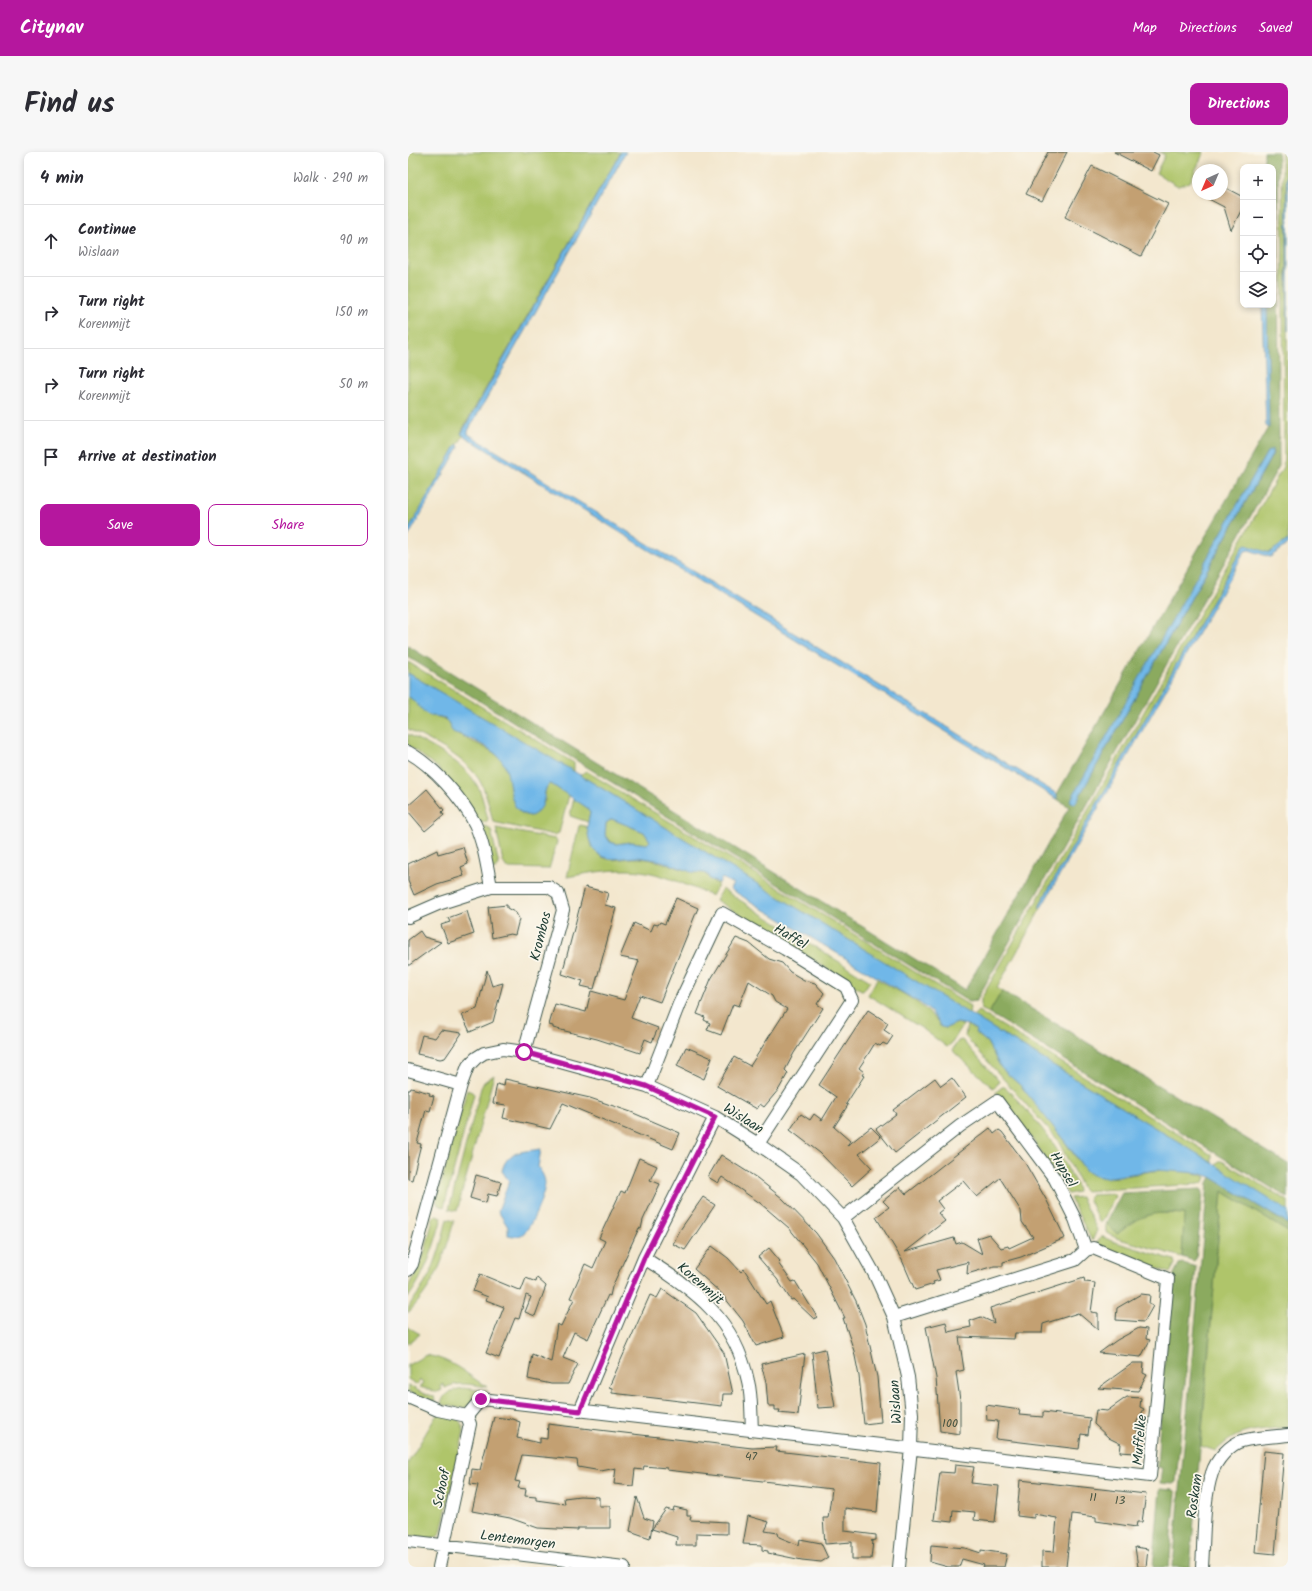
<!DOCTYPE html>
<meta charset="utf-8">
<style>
body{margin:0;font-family:Kalam,sans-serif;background:#f7f7f7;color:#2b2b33}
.controls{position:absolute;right:12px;top:12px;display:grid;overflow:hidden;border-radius:8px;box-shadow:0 2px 6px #0003}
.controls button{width:36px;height:36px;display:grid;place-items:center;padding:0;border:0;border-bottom:1px solid #e1e1e2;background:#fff;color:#2b2b33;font:20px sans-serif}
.compass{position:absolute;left:784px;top:12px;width:36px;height:36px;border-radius:50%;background:#fff;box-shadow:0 2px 6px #0003;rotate:224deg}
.stop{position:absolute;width:12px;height:12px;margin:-9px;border:3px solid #b5179e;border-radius:50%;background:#fff}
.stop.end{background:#b5179e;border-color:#fff;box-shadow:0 1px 4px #0008}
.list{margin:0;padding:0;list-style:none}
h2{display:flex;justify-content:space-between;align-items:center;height:52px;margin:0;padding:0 16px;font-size:17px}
h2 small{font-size:13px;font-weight:400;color:#7c7c81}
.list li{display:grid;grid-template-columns:26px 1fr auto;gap:12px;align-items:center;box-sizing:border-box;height:72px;padding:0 16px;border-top:1px solid #e1e1e2}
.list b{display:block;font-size:15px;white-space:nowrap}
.list p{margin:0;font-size:13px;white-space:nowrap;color:#7c7c81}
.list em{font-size:13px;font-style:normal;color:#7c7c81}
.actions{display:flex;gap:8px;padding:12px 16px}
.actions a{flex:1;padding:9px 0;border:1px solid #b5179e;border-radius:8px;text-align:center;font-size:14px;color:#b5179e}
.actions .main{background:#b5179e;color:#fff}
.icon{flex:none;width:22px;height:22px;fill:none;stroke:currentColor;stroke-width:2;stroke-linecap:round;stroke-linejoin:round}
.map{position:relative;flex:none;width:880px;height:1415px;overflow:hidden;border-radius:8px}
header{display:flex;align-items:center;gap:24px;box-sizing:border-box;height:56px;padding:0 20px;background:#b5179e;color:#fff}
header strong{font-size:19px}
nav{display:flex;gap:22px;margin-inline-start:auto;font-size:14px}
.intro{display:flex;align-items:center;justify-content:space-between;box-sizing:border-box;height:96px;padding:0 24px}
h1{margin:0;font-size:28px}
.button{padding:10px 18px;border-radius:8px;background:#b5179e;color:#fff;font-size:14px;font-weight:700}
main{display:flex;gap:24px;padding:0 24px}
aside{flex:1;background:#fff;border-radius:8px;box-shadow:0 2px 6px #0003}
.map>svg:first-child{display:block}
</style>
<header>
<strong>Citynav</strong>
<nav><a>Map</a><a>Directions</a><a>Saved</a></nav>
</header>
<div class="intro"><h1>Find us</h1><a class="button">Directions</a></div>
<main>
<aside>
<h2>4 min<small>Walk · 290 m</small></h2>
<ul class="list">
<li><svg class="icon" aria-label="ahead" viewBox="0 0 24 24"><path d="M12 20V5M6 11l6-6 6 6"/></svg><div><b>Continue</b><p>Wislaan</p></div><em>90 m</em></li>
<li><svg class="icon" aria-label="right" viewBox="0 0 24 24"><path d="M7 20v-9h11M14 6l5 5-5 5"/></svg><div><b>Turn right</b><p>Korenmijt</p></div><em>150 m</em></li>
<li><svg class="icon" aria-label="right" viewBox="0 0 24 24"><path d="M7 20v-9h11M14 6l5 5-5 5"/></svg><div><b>Turn right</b><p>Korenmijt</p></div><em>50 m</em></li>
<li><svg class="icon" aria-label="arrive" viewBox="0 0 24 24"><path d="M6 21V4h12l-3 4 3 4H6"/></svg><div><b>Arrive at destination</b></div></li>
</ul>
<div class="actions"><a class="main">Save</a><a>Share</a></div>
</aside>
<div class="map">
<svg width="880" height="1415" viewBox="0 0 880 1415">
<rect width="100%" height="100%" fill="#fbf7ec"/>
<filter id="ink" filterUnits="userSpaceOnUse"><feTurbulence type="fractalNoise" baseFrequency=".025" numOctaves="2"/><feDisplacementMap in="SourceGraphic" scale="8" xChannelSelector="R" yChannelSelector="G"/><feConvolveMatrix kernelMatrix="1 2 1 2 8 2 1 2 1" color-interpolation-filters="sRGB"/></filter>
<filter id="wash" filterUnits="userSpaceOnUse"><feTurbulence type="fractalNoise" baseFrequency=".012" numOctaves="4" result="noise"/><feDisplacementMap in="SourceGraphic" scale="16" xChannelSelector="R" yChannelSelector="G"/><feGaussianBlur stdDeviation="0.9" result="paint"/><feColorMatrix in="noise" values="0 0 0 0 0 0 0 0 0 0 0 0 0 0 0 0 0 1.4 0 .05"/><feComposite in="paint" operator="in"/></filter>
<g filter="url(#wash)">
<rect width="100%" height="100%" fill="#f3e7ce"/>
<path fill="#afc56a" stroke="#67814f" d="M 0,0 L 213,0 L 54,278 L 53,282 L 55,284 L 0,379 Z
M 751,0 L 796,0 L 782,30 L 770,34 L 748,21 L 757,3 Z
M 874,0 L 878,0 L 880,388 L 861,401 L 835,395 L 632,752 L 631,756 L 633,756 L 589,836 L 594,839 L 581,861 L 573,857 L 573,847 L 875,315 L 876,306 Z
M 0,510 L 166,611 L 166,620 L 0,521 Z
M 0,544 C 8,549 12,556 19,562 C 24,565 32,563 40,570 C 45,587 81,592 94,608 C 107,623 95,661 123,664 L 137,649 L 137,639 L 141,632 L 143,632 L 161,643 L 151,681 L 146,683 L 85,670 C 82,657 79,643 73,631 C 59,605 25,591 0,577 Z
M 0,582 C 25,596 58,610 71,637 C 75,646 77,657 80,667 L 78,670 L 70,671 L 30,616 L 0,593 Z
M 178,619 L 342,718 L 562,854 L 561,862 L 172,623 Z
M 166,646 L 178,655 L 182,661 L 180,670 L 162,664 Z
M 204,667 L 236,680 L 242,689 L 239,692 L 223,690 L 208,692 L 202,690 L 197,683 L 198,671 Z
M 173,673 L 179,675 C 181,687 182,698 194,705 C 205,711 218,705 230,706 C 254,707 273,720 296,721 L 307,731 L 311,731 L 304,744 C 283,735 262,725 239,720 C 213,715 185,720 159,725 L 171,674 Z
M 78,674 L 83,678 L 91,713 L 88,717 L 84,717 L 74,675 Z
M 88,676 L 147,687 L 149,690 L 141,717 L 99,716 L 95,710 Z
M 314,737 L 462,829 L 455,839 L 308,748 Z
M 469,827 C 495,842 515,850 533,875 L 538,876 L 549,871 L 555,873 L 544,891 L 539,895 L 515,877 L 460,843 Z
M 570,859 L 804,1003 L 804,1011 L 565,864 Z
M 559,873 L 568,878 L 567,881 L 579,890 L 593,916 L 613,934 L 639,966 L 678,1019 C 699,1033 723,1021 746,1019 C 759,1017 787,1019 798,1025 L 796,1030 L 791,1032 L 676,1039 L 649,987 L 557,884 Z
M 554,888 L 591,929 L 590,932 L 585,936 L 546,900 L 545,897 L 550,889 Z
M 86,923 L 49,1059 L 41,1057 L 73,936 L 76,930 Z
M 594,935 L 597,935 C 623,962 647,989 663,1023 C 666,1028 670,1034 670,1040 L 660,1042 L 630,995 L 588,940 Z
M 59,938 L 64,940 L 66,942 L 36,1055 L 30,1053 L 28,1049 Z
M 811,1009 L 814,1009 L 880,1049 L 880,1059 L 807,1014 Z
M 814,1039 L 880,1080 L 880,1275 C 848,1279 832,1275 808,1299 L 793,1294 Z
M 705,1042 L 707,1044 L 694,1070 L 691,1070 L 680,1046 L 683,1043 Z
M 673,1045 L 689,1078 L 684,1089 L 662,1046 Z
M 745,1061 L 777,1062 L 774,1105 L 708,1086 L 698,1080 L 698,1071 L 709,1082 L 730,1066 Z
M 28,1063 L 34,1065 C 26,1095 18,1121 0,1146 C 0,1128 4,1130 11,1115 C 18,1099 21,1082 25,1066 Z
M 39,1067 L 46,1069 C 35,1109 29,1130 0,1161 C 0,1152 6,1148 11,1140 C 27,1118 33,1093 39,1067 Z
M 693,1084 L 704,1089 L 766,1108 L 767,1112 L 762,1121 L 688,1092 Z
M 0,1175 L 12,1182 L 0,1192 Z
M 18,1203 C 46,1208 56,1221 79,1235 C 65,1233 50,1229 37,1236 L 35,1232 L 32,1234 L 34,1238 L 29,1240 L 12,1235 L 15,1230 L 12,1228 L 9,1233 L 0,1227 L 0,1213 Z
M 0,1233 L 16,1242 L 26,1244 L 27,1250 L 0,1240 Z
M 55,1236 L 80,1239 L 58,1255 L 51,1256 L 33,1252 C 36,1240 44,1238 55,1236 Z
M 32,1262 C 45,1264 53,1265 56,1279 L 33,1380 L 29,1385 L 21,1386 L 0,1383 L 0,1311 L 28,1264 Z"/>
<path fill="#8baa5e" stroke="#557449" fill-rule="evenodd" d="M 856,0 L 870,0 L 871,314 L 568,849 L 561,850 L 0,505 L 0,494 L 557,838 L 661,655 L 649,647 L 649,642 L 861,274 L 859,153 L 865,153 L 865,15 L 856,15 ZM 859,300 L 866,300 L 667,652 L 663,649 Z
M 594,839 L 880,1012 L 880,1046 L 581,861 Z
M 803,1025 L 880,1072 L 880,1080 L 814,1039 L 782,1415 L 765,1415 L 800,1031 Z
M 793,1037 L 795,1040 L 788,1107 L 786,1109 L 774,1105 L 776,1062 C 743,1059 735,1062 709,1082 L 698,1071 L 714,1041 Z
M 775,1111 L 788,1115 L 768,1330 L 765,1332 L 752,1331 L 754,1316 L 749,1315 L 755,1224 L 766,1122 L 771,1112 Z
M 752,1337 L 766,1338 L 768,1341 L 761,1415 L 745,1415 Z"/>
<path fill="#70b7e8" stroke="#487a8e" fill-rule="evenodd" d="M 213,0 L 218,0 L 60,279 L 60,282 L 649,642 L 649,647 L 346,463 L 53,282 Z
M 878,0 L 880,0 L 880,179 Z
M 854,153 L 859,153 L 861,276 L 858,274 Z
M 49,292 L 51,295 L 0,385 L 0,379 Z
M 864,297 L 864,303 L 667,652 L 662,649 L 859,300 Z
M 880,388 L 880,392 L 862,405 L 841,398 L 837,399 L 633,756 L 631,756 L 636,745 L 835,395 L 838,393 L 861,401 Z
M 0,521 L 172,623 L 798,1007 L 880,1059 L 880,1072 L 803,1025 L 791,1021 L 748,1018 L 697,1026 L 684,1023 L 678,1019 L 662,996 L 613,934 L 593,916 L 579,890 L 567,880 L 568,878 L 560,873 L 549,871 L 538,876 L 533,875 L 523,860 L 512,851 L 322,737 L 325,732 L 314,726 L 311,731 L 301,727 L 300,723 L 296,721 L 283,720 L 254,709 L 230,705 L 203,707 L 193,704 L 185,697 L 181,687 L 179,675 L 182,661 L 178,655 L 143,632 L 141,632 C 132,641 142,655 123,664 C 96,661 106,625 94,609 C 86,597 69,590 56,584 C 53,582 48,582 45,580 C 42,577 42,572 39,569 C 34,563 29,565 23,564 C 17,563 6,548 0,544 ZM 204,667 L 236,680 L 242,689 L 239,692 L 223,690 L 208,692 L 202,690 L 197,683 L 198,671 Z
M 133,997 L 130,1015 C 134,1021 137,1025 137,1032 C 136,1044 123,1078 113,1083 C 109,1085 105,1084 100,1083 L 100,1075 L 90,1059 L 101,1029 L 94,1019 C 99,998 114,1000 133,997 Z"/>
<g id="blocks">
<path fill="#c3a072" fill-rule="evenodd" d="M 640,0 L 659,0 L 634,49 L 618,42 Z
M 706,0 L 745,0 L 751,3 L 743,19 Z
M 684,14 L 760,52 L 733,104 L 657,65 Z
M 816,35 L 835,45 L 835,55 L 823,78 L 816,55 L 791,42 L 814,42 Z
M 19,637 L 36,658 L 34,660 L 36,663 L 17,679 L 0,659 L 0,654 Z
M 55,695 L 60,712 L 53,715 L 56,724 L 29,732 L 6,743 L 0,729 L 0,712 L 29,698 L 30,702 Z
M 177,735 L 200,741 L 197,753 L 208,756 L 186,837 L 173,834 L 175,829 L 154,822 Z
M 268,746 L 290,756 L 252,850 L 232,843 L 223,866 L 250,876 L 244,890 L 237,887 L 232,901 L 189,887 L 145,876 L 145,874 L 141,873 L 147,852 L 178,860 L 183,839 L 216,848 L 231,809 L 212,805 L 226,771 L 243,779 L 246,772 L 250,773 L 252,770 L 257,772 Z
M 99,753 L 99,756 L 108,761 L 111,767 L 107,783 L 102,782 L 84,786 L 80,755 Z
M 59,759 L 66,782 L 40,791 L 33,773 L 42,770 L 40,766 Z
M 12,779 L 16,785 L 33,790 L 0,814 L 0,788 Z
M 328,786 L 341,791 L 361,807 L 374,811 L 382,820 L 396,828 L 407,831 L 416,841 L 409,852 L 415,856 L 386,901 L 377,918 L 380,921 L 371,937 L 356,955 L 352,952 L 349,957 L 309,934 L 326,905 L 342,914 L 379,857 L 367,850 L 364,844 L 341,829 L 331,854 L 325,852 L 313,883 L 299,878 L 302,871 L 296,868 L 297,865 L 289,862 L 303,827 Z
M 79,818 L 84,834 L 95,831 L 85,870 L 62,880 L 54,863 L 69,857 Z
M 460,858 L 480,871 L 476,878 L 485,884 L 479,893 L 475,891 L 472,894 L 467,891 L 459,904 L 451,916 L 456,920 L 454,923 L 456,924 L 438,952 L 440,953 L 426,975 L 442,989 L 439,994 L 463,975 L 473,985 L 451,1002 L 464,1016 L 444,1034 L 412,1001 L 382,978 L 393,962 L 402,968 L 406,962 L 414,968 L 428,945 L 411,933 Z
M 33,878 L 54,881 L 37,906 L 32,907 L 9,902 L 14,883 L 27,886 Z
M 278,895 L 304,906 L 296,927 L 269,914 Z
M 527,926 L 533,934 L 544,926 L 558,945 L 487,1001 L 468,977 L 488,962 L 485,958 Z
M 97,927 L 182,946 L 223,960 L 272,981 L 265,997 L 155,951 L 142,977 L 95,966 L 98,953 L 85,951 L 89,932 L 96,934 Z
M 3,936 L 22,941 L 21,943 L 26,944 L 22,959 L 18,958 L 9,991 L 13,992 L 4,1028 L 0,1027 L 0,938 L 2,938 Z
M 582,976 L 586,982 L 591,978 L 594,980 L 617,1011 L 639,1049 L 657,1086 L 613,1105 L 595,1110 L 595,1114 L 586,1114 L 559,1122 L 560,1110 L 528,1118 L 532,1128 L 525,1130 L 526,1132 L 507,1138 L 494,1108 L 468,1065 L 481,1055 L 475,1049 L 492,1035 L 498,1042 ZM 592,1026 L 613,1059 L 614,1070 L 625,1085 L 601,1096 L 600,1094 L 593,1096 L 581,1082 L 569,1086 L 574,1102 L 554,1090 L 548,1092 L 546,1086 L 497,1100 L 537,1069 L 530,1061 L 535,1057 L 529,1049 L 555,1029 L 569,1045 Z
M 313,1003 L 349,1026 L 374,1046 L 408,1081 L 426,1106 L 448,1149 L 457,1172 L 469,1225 L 473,1270 L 456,1272 L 451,1224 L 446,1199 L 435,1166 L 437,1166 L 409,1111 L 381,1076 L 352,1051 L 314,1025 L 310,1031 L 300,1025 Z
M 231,1006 L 249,1014 L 242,1028 L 252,1032 L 235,1068 L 233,1077 L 231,1076 L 204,1135 L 202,1144 L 200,1143 L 180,1187 L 166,1180 L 155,1206 L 170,1212 L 160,1232 L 143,1232 L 120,1227 L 124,1202 L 143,1210 L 149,1172 L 153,1174 L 166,1147 L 162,1146 L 177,1112 L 185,1116 L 197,1089 L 191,1086 L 213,1039 L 217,1041 Z
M 68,1023 L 93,1030 L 89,1044 L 80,1042 L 78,1051 L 62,1046 Z
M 295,1045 L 307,1053 L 277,1098 L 265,1092 L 272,1078 Z
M 304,1094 L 320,1106 L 333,1120 L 336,1117 L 358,1152 L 362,1149 L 376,1185 L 348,1194 L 335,1169 L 313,1141 L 286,1117 Z
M 361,1096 L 372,1109 L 370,1111 L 384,1130 L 387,1129 L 409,1165 L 406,1167 L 385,1147 L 383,1148 L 369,1127 L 350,1105 Z
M 72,1122 L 113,1139 L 118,1126 L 128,1130 L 129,1126 L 138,1134 L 127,1164 L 117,1160 L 123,1145 L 118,1143 L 111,1167 L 107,1166 L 91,1206 L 78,1201 L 96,1155 L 78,1148 L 80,1145 L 65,1139 Z
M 676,1126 L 677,1130 L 687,1131 L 683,1160 L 690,1161 L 690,1178 L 670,1161 L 635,1172 L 634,1181 L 607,1181 L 606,1187 L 551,1185 L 556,1218 L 548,1220 L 552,1248 L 552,1282 L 532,1279 L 528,1226 L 518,1175 L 538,1170 L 540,1180 L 563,1175 L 562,1169 L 573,1165 L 586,1171 L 582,1156 Z
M 254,1137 L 288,1161 L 316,1201 L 325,1242 L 315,1242 L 314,1254 L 204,1241 L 204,1236 L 201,1235 L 242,1143 L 249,1146 Z
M 733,1142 L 742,1143 L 741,1152 L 745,1154 L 736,1170 L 708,1168 L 709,1156 Z
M 731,1176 L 739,1177 L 738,1187 L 742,1188 L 733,1205 L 691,1201 L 709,1188 Z
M 417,1197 L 427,1255 L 410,1256 L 404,1200 Z
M 397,1202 L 390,1263 L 371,1261 L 372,1258 L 367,1258 L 367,1254 L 360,1254 L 358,1230 L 353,1212 Z
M 725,1211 L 736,1211 L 735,1221 L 739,1223 L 730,1239 L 690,1236 Z
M 719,1245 L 733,1246 L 732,1255 L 736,1257 L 727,1273 L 733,1291 L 729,1292 L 728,1301 L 712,1300 L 713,1292 L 701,1286 L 686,1272 L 688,1258 L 699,1259 Z
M 578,1253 L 612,1258 L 611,1263 L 635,1265 L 635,1260 L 682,1266 L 680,1283 L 673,1282 L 671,1297 L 588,1287 L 590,1269 L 579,1268 Z
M 86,1265 L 104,1267 L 112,1270 L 109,1286 L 132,1291 L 132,1286 L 139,1287 L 140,1272 L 344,1296 L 369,1295 L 368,1299 L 473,1311 L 469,1360 L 437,1356 L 437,1379 L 468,1383 L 468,1388 L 463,1389 L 465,1389 L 463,1407 L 444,1407 L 444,1390 L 417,1392 L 415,1366 L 420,1366 L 424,1337 L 259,1318 L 259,1316 L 236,1314 L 235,1318 L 227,1317 L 225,1334 L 206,1332 L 208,1316 L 193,1319 L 170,1315 L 169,1308 L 114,1303 L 107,1329 L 112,1330 L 110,1336 L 118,1337 L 117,1344 L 128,1345 L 128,1348 L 157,1352 L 156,1346 L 172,1344 L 191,1345 L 191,1354 L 202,1354 L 202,1376 L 170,1376 L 170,1378 L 130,1376 L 102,1366 L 64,1359 L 70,1333 L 62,1332 L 64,1317 L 72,1318 Z
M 856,1299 L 876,1301 L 867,1402 L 847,1400 Z
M 547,1313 L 566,1315 L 563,1331 L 591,1334 L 587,1370 L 566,1368 L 567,1360 L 545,1358 L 544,1370 L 526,1368 L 532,1320 L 546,1321 Z
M 612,1328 L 738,1342 L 734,1370 L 729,1370 L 728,1375 L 688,1369 L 688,1365 L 664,1362 L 658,1415 L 634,1415 L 634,1399 L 646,1400 L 649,1366 L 626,1362 L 626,1366 L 609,1364 Z
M 229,1345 L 236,1366 L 245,1369 L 242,1386 L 222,1379 Z
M 266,1355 L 279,1358 L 279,1364 L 283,1364 L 282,1368 L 319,1370 L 319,1382 L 288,1381 L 288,1393 L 268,1393 L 269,1385 L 244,1377 L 258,1357 L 265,1359 Z
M 340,1364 L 361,1370 L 357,1379 L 370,1381 L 371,1385 L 391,1393 L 392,1387 L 413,1391 L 420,1406 L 413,1410 L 394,1408 L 360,1401 L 360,1399 L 354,1398 L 354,1393 L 335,1392 Z
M 523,1393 L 557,1396 L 573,1401 L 573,1398 L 599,1402 L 596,1415 L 575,1415 L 576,1413 L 554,1407 L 551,1415 L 540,1415 L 522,1410 Z
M 727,1395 L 740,1397 L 738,1415 L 730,1415 Z"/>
</g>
</g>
<g filter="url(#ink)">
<use href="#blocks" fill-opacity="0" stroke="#3f564b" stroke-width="1"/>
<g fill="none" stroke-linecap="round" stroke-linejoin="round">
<defs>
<path id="minor" d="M 0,600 C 25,614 54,646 67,672 C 76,692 79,714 83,735
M 0,765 L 30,752 L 83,735 L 141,735 L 150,741 L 155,758 L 116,900
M 0,918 L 53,933
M 239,934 L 271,852 L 314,761 L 377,797 L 438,835 L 444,848 L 350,992
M 435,1066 L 552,974 L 589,949 L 647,1027 L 667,1067 L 678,1098
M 236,1106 C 287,1138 327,1167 340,1229 C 344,1244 343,1262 344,1278
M 0,1118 L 4,1112 L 53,933 L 60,914 L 68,906 L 76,901 L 95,897 L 116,900 L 239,934 L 307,965 L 350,992 L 393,1022 L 435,1066 L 467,1123 L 486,1165 L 500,1225 L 504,1262 L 503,1296 L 491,1415
M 0,1245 L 30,1258 L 59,1264
M 172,1259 L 236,1106 L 307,965
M 59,1264 L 73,1247 L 742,1324 L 760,1127 L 685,1096 L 678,1098 L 667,1108 L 486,1165
M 0,1389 L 216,1415
M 31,1415 L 62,1272 L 59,1264
M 794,1415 C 796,1387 795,1347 804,1321 C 808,1308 822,1292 834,1289 C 849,1285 865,1285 880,1283"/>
</defs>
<use href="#minor" stroke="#3f564b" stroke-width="14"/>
<use href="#minor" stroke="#fff" stroke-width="12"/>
</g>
</g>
<g fill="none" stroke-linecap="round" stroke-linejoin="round" filter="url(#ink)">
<path stroke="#b5179e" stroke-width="5" d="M 73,1247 L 172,1259 L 236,1106 L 307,965 L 238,934 L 116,900"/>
</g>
<g text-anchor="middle" stroke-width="3.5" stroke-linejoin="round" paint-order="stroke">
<g font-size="12" fill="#485644">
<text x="542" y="1275">100</text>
<text x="343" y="1308">47</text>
<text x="685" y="1349">11</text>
<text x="712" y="1352">13</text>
</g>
<g font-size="14" fill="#1f3d34" stroke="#fbf7ec">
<text transform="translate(132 784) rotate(-76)" y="5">Krombos</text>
<text transform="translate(383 784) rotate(31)" y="5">Haffel</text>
<text transform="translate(336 966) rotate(32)" y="5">Wislaan</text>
<text transform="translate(656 1017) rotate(59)" y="5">Hupsel</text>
<text transform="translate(293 1131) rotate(41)" y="5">Korenmijt</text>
<text transform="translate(487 1250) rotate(-94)" y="5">Wislaan</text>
<text transform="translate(731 1288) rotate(-85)" y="5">Muffelke</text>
<text transform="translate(33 1336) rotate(-78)" y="5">Schoof</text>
<text transform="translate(786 1344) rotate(-82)" y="5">Roskam</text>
<text transform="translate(110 1387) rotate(7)" y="5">Lentemorgen</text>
</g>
</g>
</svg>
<div class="controls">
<button>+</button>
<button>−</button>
<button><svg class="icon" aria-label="locate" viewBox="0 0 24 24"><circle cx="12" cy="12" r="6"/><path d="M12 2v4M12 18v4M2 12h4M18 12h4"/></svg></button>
<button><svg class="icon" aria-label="layers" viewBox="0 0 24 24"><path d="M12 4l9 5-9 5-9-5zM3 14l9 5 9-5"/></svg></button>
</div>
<svg class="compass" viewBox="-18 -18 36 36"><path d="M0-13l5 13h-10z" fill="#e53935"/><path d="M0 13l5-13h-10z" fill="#7c7c81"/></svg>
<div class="stop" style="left:116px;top:900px"></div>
<div class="stop end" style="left:73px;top:1247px"></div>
</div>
</main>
